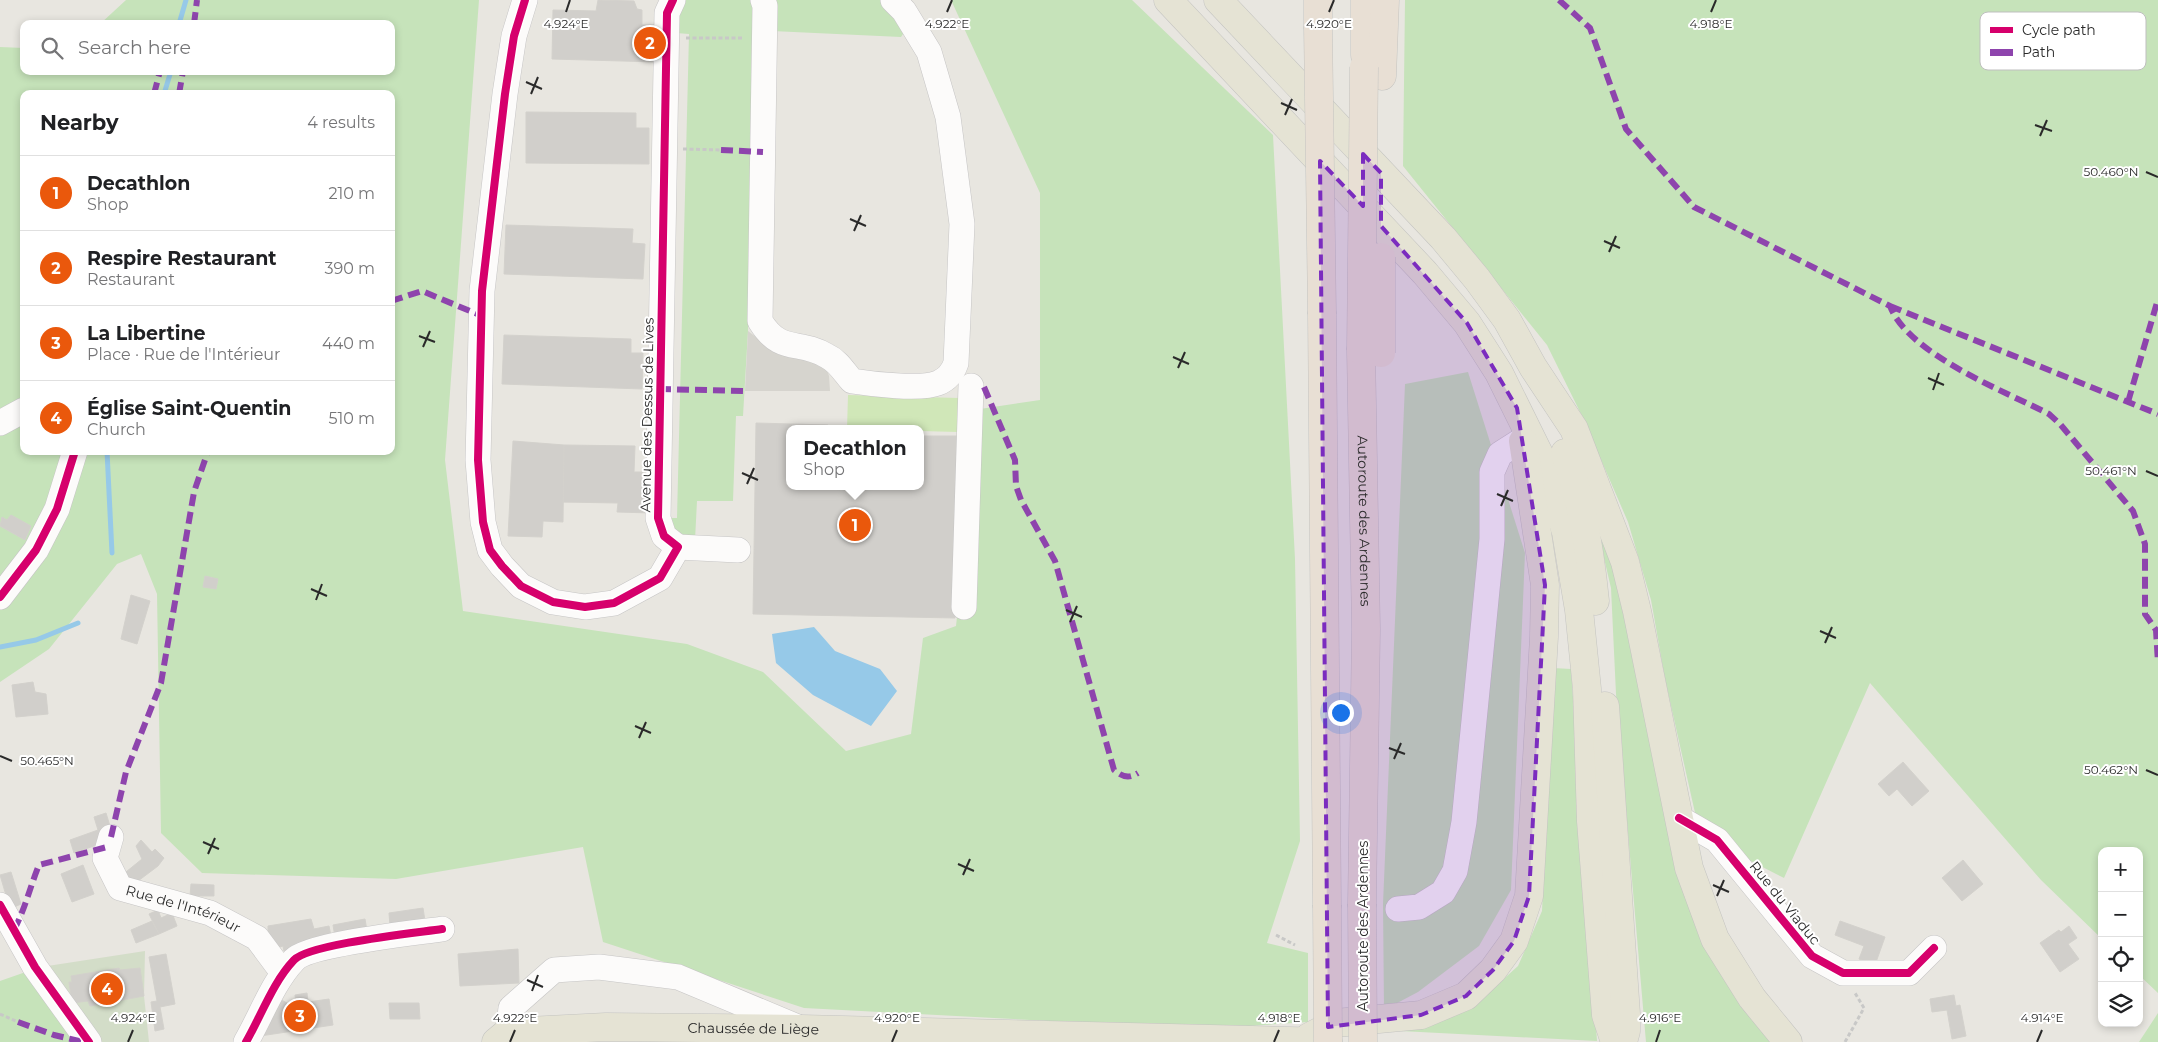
<!DOCTYPE html>
<meta charset="utf-8">
<style>
body{margin:0;font-family:Montserrat,sans-serif;background:#f2f2f2;color:#202124}
.controls{position:absolute;right:15px;bottom:15px;display:grid;overflow:hidden;border-radius:10px;box-shadow:0 2px 8px #0003}
.controls button{width:45px;height:45px;display:grid;place-items:center;padding:0;border:0;border-bottom:1px solid #e0e0e0;background:#fff;color:#202124;font:25px sans-serif}
.you{position:absolute;left:1340px;top:712px;width:18px;height:18px;margin:-12px;border:4px solid #fff;border-radius:50%;background:#1a73e8;box-shadow:0 0 0 8px #1a73e833}
.badge{display:grid;place-items:center;width:32px;height:32px;border-radius:50%;background:#ea580c;color:#fff;font-size:16px;font-weight:700}
.pin{position:absolute;translate:-50% -50%;border:2px solid #fff;box-shadow:0 1px 5px #0006}
.popup{position:absolute;left:786px;top:425px;width:138px;height:65px;box-sizing:border-box;display:grid;place-content:center;border-radius:10px;background:#fff;filter:drop-shadow(0 1px 4px #0005);font-size:16px;white-space:nowrap;color:#757577}
.popup b{font-size:19px;color:#202124}
.popup::after{content:'';position:absolute;left:50%;top:100%;margin-left:-10px;border:10px solid transparent;border-top-color:#fff}
.list{margin:0;padding:0;list-style:none}
h2{display:flex;justify-content:space-between;align-items:center;height:65px;margin:0;padding:0 20px;font-size:21px}
h2 small{font-size:16px;font-weight:400;color:#757577}
.list li{display:grid;grid-template-columns:32px 1fr auto;gap:15px;align-items:center;box-sizing:border-box;height:75px;padding:0 20px;border-top:1px solid #e0e0e0}
.list b{display:block;font-size:19px;white-space:nowrap}
.list p{margin:0;font-size:16px;white-space:nowrap;color:#757577}
.list em{font-size:16px;font-style:normal;color:#757577}
.icon{flex:none;width:28px;height:28px;fill:none;stroke:currentColor;stroke-width:2;stroke-linecap:round;stroke-linejoin:round}
.map{position:relative;flex:none;width:2158px;height:1042px;overflow:hidden}
.search{position:absolute;background:#fff;box-shadow:0 2px 8px #0003;left:20px;top:20px;width:375px;height:55px;display:flex;align-items:center;gap:12px;box-sizing:border-box;padding:0 18px;border-radius:10px;color:#757577;font-size:19px}
.panel{position:absolute;background:#fff;box-shadow:0 2px 8px #0003;left:20px;top:90px;width:375px;height:365px;border-radius:10px}
.map>svg:first-child{display:block}
</style>
<div class="map">
<svg width="2158" height="1042" viewBox="0 0 2158 1042">
<rect width="100%" height="100%" fill="#e8e6e0"/>
<path fill="#c6e3ba" fill-rule="evenodd" d="M 126,0 L 479,0 L 445,460 L 463,611 L 687,644 L 763,672 L 846,751 L 911,734 L 923,638 L 956,626 L 980,409 L 1040,400 L 1040,193 L 951,0 L 1132,0 L 1273,135 L 1295,559 L 1300,841 L 1267,943 L 1308,953 L 1308,1022 L 1203,1029 L 804,1008 L 603,942 L 583,847 L 396,879 L 202,873 L 161,833 L 157,594 L 141,554 L 117,564 L 49,649 L 0,682 L 0,47 L 24,48 L 24,71 L 391,71 L 391,24 L 100,24 ZM 24,94 L 391,94 L 391,451 L 24,451 Z
M 681,0 L 753,0 L 754,13 L 748,331 L 743,416 L 736,416 L 733,501 L 697,501 L 695,540 L 674,531 L 667,518 L 677,518 L 689,34 L 676,33 Z
M 772,0 L 884,0 L 905,31 L 901,37 L 772,31 Z
M 1405,0 L 2158,0 L 2158,993 L 2139,975 L 2139,851 L 2102,851 L 2102,939 L 2041,880 L 1870,683 L 1784,878 L 1700,835 L 1665,679 L 1651,600 L 1628,522 L 1582,416 L 1547,345 L 1403,166 Z
M 1468,372 L 1525,553 L 1511,890 L 1479,946 L 1418,992 L 1384,1010 L 1383,904 L 1405,384 Z
M 1586,481 L 1613,555 L 1677,868 L 1779,1042 L 1646,1042 L 1616,694 L 1611,588 Z
M 1553,668 L 1571,669 L 1597,1041 L 1381,1030 L 1487,994 L 1518,966 L 1542,911 Z
M 40,967 L 102,1042 L 0,1042 L 0,981 Z
M 2158,1013 L 2158,1042 L 2139,1042 Z"/>
<path fill="#d3ddc8" d="M 145,951 L 144,996 L 149,1042 L 98,1042 L 41,967 Z"/>
<path fill="#d0e7b8" d="M 848,395 L 959,398 L 958,432 L 920,431 L 920,429 L 847,429 Z"/>
<path fill="#d6d4ce" d="M 748,331 L 761,341 L 825,365 L 829,376 L 830,391 L 745,391 Z"/>
<path fill="#96c9e8" d="M 814,627 L 835,651 L 880,669 L 897,691 L 871,726 L 813,695 L 776,663 L 772,634 Z"/>
<g fill="none" stroke-linecap="round" stroke-linejoin="round">
<path stroke="#96c9e8" stroke-width="5" d="M 179,24 L 186,0
M 164,94 L 171,71
M 107,451 L 112,553
M 0,647 L 36,640 L 78,623"/>
</g>
<path fill="#d1cfcb" stroke="#d3d1cc" d="M 598,0 L 634,1 L 637,9 L 642,10 L 642,25 L 657,25 L 657,62 L 552,59 L 553,10 L 596,11 Z
M 526,112 L 636,113 L 636,128 L 649,128 L 649,164 L 526,163 Z
M 506,225 L 633,229 L 632,243 L 645,244 L 643,279 L 504,274 Z
M 504,335 L 631,339 L 631,353 L 643,353 L 642,389 L 502,384 Z
M 756,423 L 828,425 L 828,429 L 790,429 L 790,486 L 920,486 L 920,436 L 957,436 L 955,618 L 753,614 Z
M 513,441 L 564,445 L 563,522 L 543,521 L 542,537 L 508,536 Z
M 564,445 L 635,446 L 634,472 L 653,472 L 652,513 L 617,512 L 618,503 L 563,502 Z
M 11,515 L 31,526 L 25,540 L 0,526 L 2,517 L 7,520 Z
M 205,576 L 218,579 L 216,589 L 203,587 Z
M 131,595 L 150,601 L 137,644 L 121,639 Z
M 33,682 L 35,692 L 46,694 L 48,714 L 16,717 L 12,685 Z
M 1903,762 L 1929,791 L 1912,806 L 1897,789 L 1889,796 L 1878,784 Z
M 106,813 L 110,826 L 108,841 L 74,853 L 70,840 L 98,830 L 94,817 Z
M 141,840 L 152,852 L 155,849 L 164,858 L 158,866 L 130,887 L 121,876 L 142,859 L 136,846 Z
M 1963,860 L 1983,884 L 1962,901 L 1942,878 Z
M 83,865 L 94,894 L 72,902 L 61,874 Z
M 11,872 L 21,904 L 10,909 L 0,875 Z
M 191,884 L 214,885 L 214,896 L 190,896 Z
M 423,908 L 425,921 L 390,926 L 389,913 Z
M 158,910 L 161,918 L 172,913 L 177,926 L 159,934 L 149,914 Z
M 311,919 L 314,929 L 329,926 L 332,941 L 284,951 L 283,946 L 277,948 L 268,944 L 268,926 Z
M 365,919 L 368,937 L 336,943 L 333,925 Z
M 152,921 L 159,934 L 136,943 L 131,930 Z
M 1840,921 L 1885,937 L 1875,965 L 1859,959 L 1864,946 L 1835,935 Z
M 2069,926 L 2077,938 L 2068,944 L 2079,959 L 2060,972 L 2040,943 L 2059,930 L 2061,932 Z
M 518,949 L 519,983 L 460,986 L 458,954 Z
M 166,954 L 175,1004 L 160,1007 L 164,1029 L 155,1031 L 151,1002 L 157,1001 L 149,957 Z
M 119,968 L 120,970 L 140,968 L 144,996 L 90,1006 L 88,1001 L 72,1003 L 69,982 L 72,982 L 71,976 Z
M 307,993 L 308,1002 L 329,999 L 333,1025 L 260,1036 L 278,998 L 287,1003 L 287,1006 L 296,1005 L 295,995 Z
M 1954,995 L 1956,1006 L 1960,1005 L 1966,1036 L 1952,1039 L 1947,1010 L 1932,1012 L 1930,999 Z
M 389,1003 L 419,1003 L 420,1019 L 390,1019 Z"/>
<g fill="none" stroke-linecap="round" stroke-linejoin="round">
<defs>
<g id="minor">
<path d="M 525,0 L 514,36 L 505,94 L 482,291 L 478,460 L 483,522 L 490,550 L 502,566 L 521,586 L 553,602 L 585,607 L 614,603 L 660,578 L 678,547 L 664,536 L 658,518 L 667,13 L 673,0"/>
<path d="M 763,0 L 765,6 L 760,321 C 781,355 799,339 827,356 C 838,361 844,372 852,381 C 871,384 921,390 938,383 C 948,379 953,372 956,363 L 962,224 L 948,117 L 929,52 L 904,11 L 893,0"/>
<path d="M 0,423 L 24,410"/>
<path d="M 678,547 L 738,550"/>
<path d="M 0,597 L 36,550 L 57,509 L 75,451"/>
<path d="M 964,607 L 971,386"/>
<path d="M 1679,818 L 1717,840 L 1812,956 L 1843,973 L 1909,973 L 1934,948"/>
<path id="s1" d="M 111,837 L 105,858 L 120,888 L 210,913 L 257,938 L 283,973"/>
<path d="M 0,905 L 35,967 L 89,1042"/>
<path d="M 1398,909 L 1419,907 L 1443,892 L 1455,871 L 1464,822 L 1492,539 L 1492,472 L 1500,454 L 1522,440"/>
<path d="M 508,1032 L 511,1008 L 554,970 L 599,967 L 678,977 L 800,1028"/>
<path d="M 246,1042 C 261,1016 273,982 294,960 C 309,944 415,933 442,929"/>
</g>
<g id="major">
<path d="M 1168,0 L 1425,273 L 1467,323 L 1499,373 L 1546,468 L 1566,532 L 1579,610 L 1587,689 L 1591,821 L 1606,1015 L 1615,1042"/>
<path d="M 1218,0 L 1443,238 L 1477,279 L 1507,320 L 1533,367 L 1574,429 L 1625,562 L 1637,611 L 1689,868 L 1715,939 L 1752,998 L 1788,1042"/>
<path d="M 1565,453 C 1582,500 1590,550 1595,601"/>
<path d="M 1605,706 L 1626,1014 L 1626,1031 L 1623,1042"/>
<path d="M 1309,1037 L 1336,1023 L 1421,1015 L 1466,996 L 1493,970 L 1514,941 L 1529,896 L 1544,637 L 1545,585 L 1523,441"/>
<path id="s2" d="M 496,1042 L 508,1032 L 606,1027 L 802,1029 L 1328,1042"/>
</g>
<g id="highway">
<path d="M 1318,0 L 1318,26"/>
<path d="M 1365,55 L 1365,0"/>
<path d="M 1382,76 L 1385,0"/>
<path d="M 1322,314 L 1327,905"/>
<path id="s3" d="M 1361,350 L 1366,629 L 1362,904"/>
</g>
</defs>
<use href="#minor" stroke="#c6c5c5" stroke-width="26"/>
<use href="#major" stroke="#c4c4c1" stroke-width="29"/>
<use href="#highway" stroke="#c4c4c1" stroke-width="29"/>
<path stroke="#c8c8c7" stroke-width="3" stroke-dasharray="4 2.5" stroke-linecap="butt" d="M 686,38 L 744,38
M 683,149 L 721,150
M 1276,935 L 1295,945
M 0,1014 L 18,1022
M 1845,1042 L 1864,1008 L 1855,993"/>
<use href="#minor" stroke="#fcfbfa" stroke-width="25"/>
<use href="#major" stroke="#e5e3d4" stroke-width="28"/>
<use href="#highway" stroke="#e8dfd4" stroke-width="28"/>
<defs>
<path id="highway-bridge" d="M 1318,26 L 1322,314
M 1361,350 L 1364,67
M 1381,353 L 1381,257
M 1362,904 L 1363,1042
M 1327,905 L 1328,1042"/>
</defs>
<use href="#highway-bridge" stroke="#c4c4c1" stroke-width="29" stroke-linecap="butt"/>
<use href="#highway-bridge" stroke="#e8dfd4" stroke-width="28"/>
<path stroke="#8e44ad" stroke-width="6" stroke-dasharray="12 6" stroke-linecap="butt" d="M 1559,0 L 1590,28 L 1626,129 L 1694,207 L 1890,306 C 1908,354 2004,391 2049,414 L 2060,424 L 2133,511 L 2145,544 L 2145,614 L 2156,630 L 2158,663
M 194,24 L 197,0
M 154,94 L 160,71
M 179,94 L 183,71
M 721,150 L 763,152
M 391,301 L 422,291 L 482,316
M 1890,306 L 2158,414
M 984,387 L 1015,460 L 1016,486 L 1021,500 L 1055,561 L 1114,770 C 1123,777 1128,779 1138,773
M 659,389 L 745,391
M 2128,402 L 2158,299
M 111,837 L 126,772 L 161,683 L 194,492 L 208,451
M 14,930 C 25,909 30,887 39,865 L 107,847
M 18,1022 L 54,1035 L 83,1042"/>
<defs>
<path id="cycleway" d="M 525,0 L 514,36 L 505,94 L 482,291 L 478,460 L 483,522 L 490,550 L 502,566 L 521,586 L 553,602 L 585,607 L 614,603 L 660,578 L 678,547 L 664,536 L 658,518 L 667,13 L 673,0
M 0,597 L 36,550 L 57,509 L 75,451
M 1679,818 L 1717,840 L 1812,956 L 1843,973 L 1909,973 L 1934,948
M 0,905 L 35,967 L 89,1042
M 246,1042 C 261,1016 273,982 294,960 C 309,944 415,933 442,929"/>
</defs>
<use href="#cycleway" stroke="#fff" stroke-width="11"/>
<use href="#cycleway" stroke="#d6006c" stroke-width="8"/>
</g>
<path fill="#7b2cbf" fill-opacity="0.2" stroke="#7b2cbf" stroke-width="4" stroke-dasharray="10 6" stroke-linejoin="round" d="M 1363,154 L 1381,173 L 1381,226 L 1467,323 L 1517,408 L 1545,585 L 1529,896 L 1514,941 L 1493,970 L 1466,996 L 1421,1015 L 1328,1027 L 1320,161 L 1363,206 Z"/>
<path fill="none" stroke="#2a2a2a" stroke-width="2" d="M 566,12 L 570,0M 947,12 L 952,0M 1329,12 L 1334,0M 1711,12 L 1716,0M 526,82 L 542,89M 531,94 L 538,77M 1281,103 L 1297,110M 1285,115 L 1292,99M 2035,125 L 2052,131M 2040,136 L 2047,120M 2146,172 L 2158,177M 850,219 L 866,226M 854,231 L 861,215M 1604,241 L 1620,248M 1609,252 L 1616,236M 419,336 L 435,342M 423,347 L 430,331M 1173,357 L 1189,364M 1178,368 L 1185,352M 1928,378 L 1944,385M 1933,390 L 1939,373M 2146,471 L 2158,476M 742,473 L 758,480M 747,484 L 754,468M 1497,494 L 1513,501M 1501,506 L 1508,490M 311,589 L 327,596M 316,600 L 322,584M 1066,610 L 1082,617M 1070,622 L 1077,606M 1820,631 L 1836,638M 1825,643 L 1832,627M 635,726 L 651,733M 639,738 L 646,722M 1389,748 L 1405,754M 0,756 L 12,761M 1394,759 L 1401,743M 2146,770 L 2158,775M 203,842 L 219,849M 208,854 L 215,838M 958,864 L 974,871M 963,875 L 970,859M 1713,885 L 1729,892M 1717,896 L 1724,880M 527,980 L 543,987M 532,991 L 538,975M 128,1042 L 133,1030M 510,1042 L 515,1030M 892,1042 L 897,1030M 1274,1042 L 1279,1030M 1656,1042 L 1660,1030M 2037,1042 L 2042,1030"/>
<g text-anchor="middle" stroke-width="4" stroke-linejoin="round" paint-order="stroke">
<g font-size="14" fill="#2a2a2a" stroke="#fff">
<text transform="translate(647 415) rotate(-89)" y="5">Avenue des Dessus de Lives</text>
<text dy="5" stroke="none"><textPath href="#s3" startOffset="171">Autoroute des Ardennes</textPath></text>
<text transform="translate(1785 903) rotate(51)" y="5">Rue du Viaduc</text>
<text dy="5" stroke="none"><textPath href="#s1" startOffset="122">Rue de l'Intérieur</textPath></text>
<text transform="translate(1363 926) rotate(-90)" y="5">Autoroute des Ardennes</text>
<text dy="5" stroke="none"><textPath href="#s2" startOffset="261">Chaussée de Liège</textPath></text>
</g>
</g>
<rect x="1980" y="12" width="166" height="58" rx="8" fill="#fff" stroke="#bfbfbf" stroke-width="1"/>
<rect x="1990" y="27" width="23" height="6" fill="#d6006c"/>
<rect x="1990" y="49" width="23" height="7" fill="#8e44ad"/>
<g font-size="14" fill="#2a2a2a">
<text x="2022" y="35">Cycle path</text>
<text x="2022" y="57">Path</text>
</g>
<g font-size="12" text-anchor="middle" fill="#2a2a2a" stroke="#fff" stroke-width="4" stroke-linejoin="round" paint-order="stroke">
<text x="566" y="28">4.924°E</text>
<text x="947" y="28">4.922°E</text>
<text x="1329" y="28">4.920°E</text>
<text x="1711" y="28">4.918°E</text>
<text x="2111" y="176">50.460°N</text>
<text x="2111" y="475">50.461°N</text>
<text x="47" y="765">50.465°N</text>
<text x="2111" y="774">50.462°N</text>
<text x="133" y="1022">4.924°E</text>
<text x="515" y="1022">4.922°E</text>
<text x="897" y="1022">4.920°E</text>
<text x="1279" y="1022">4.918°E</text>
<text x="1660" y="1022">4.916°E</text>
<text x="2042" y="1022">4.914°E</text>
</g>
</svg>
<div class="controls">
<button>+</button>
<button>−</button>
<button><svg class="icon" aria-label="locate" viewBox="0 0 24 24"><circle cx="12" cy="12" r="6"/><path d="M12 2v4M12 18v4M2 12h4M18 12h4"/></svg></button>
<button><svg class="icon" aria-label="layers" viewBox="0 0 24 24"><path d="M12 4l9 5-9 5-9-5zM3 14l9 5 9-5"/></svg></button>
</div>
<div class="you"></div>
<div class="pin badge" style="left:855px;top:525px">1</div>
<div class="popup"><b>Decathlon</b>Shop</div>
<div class="pin badge" style="left:650px;top:43px">2</div>
<div class="pin badge" style="left:300px;top:1016px">3</div>
<div class="pin badge" style="left:107px;top:989px">4</div>
<div class="search"><svg class="icon" aria-label="search" viewBox="0 0 24 24"><circle cx="10" cy="10" r="6"/><path d="M15 15l6 6"/></svg>Search here</div>
<section class="panel">
<h2>Nearby<small>4 results</small></h2>
<ul class="list">
<li><span class="badge">1</span><div><b>Decathlon</b><p>Shop</p></div><em>210 m</em></li>
<li><span class="badge">2</span><div><b>Respire Restaurant</b><p>Restaurant</p></div><em>390 m</em></li>
<li><span class="badge">3</span><div><b>La Libertine</b><p>Place · Rue de l'Intérieur</p></div><em>440 m</em></li>
<li><span class="badge">4</span><div><b>Église Saint-Quentin</b><p>Church</p></div><em>510 m</em></li>
</ul>
</section>
</div>
